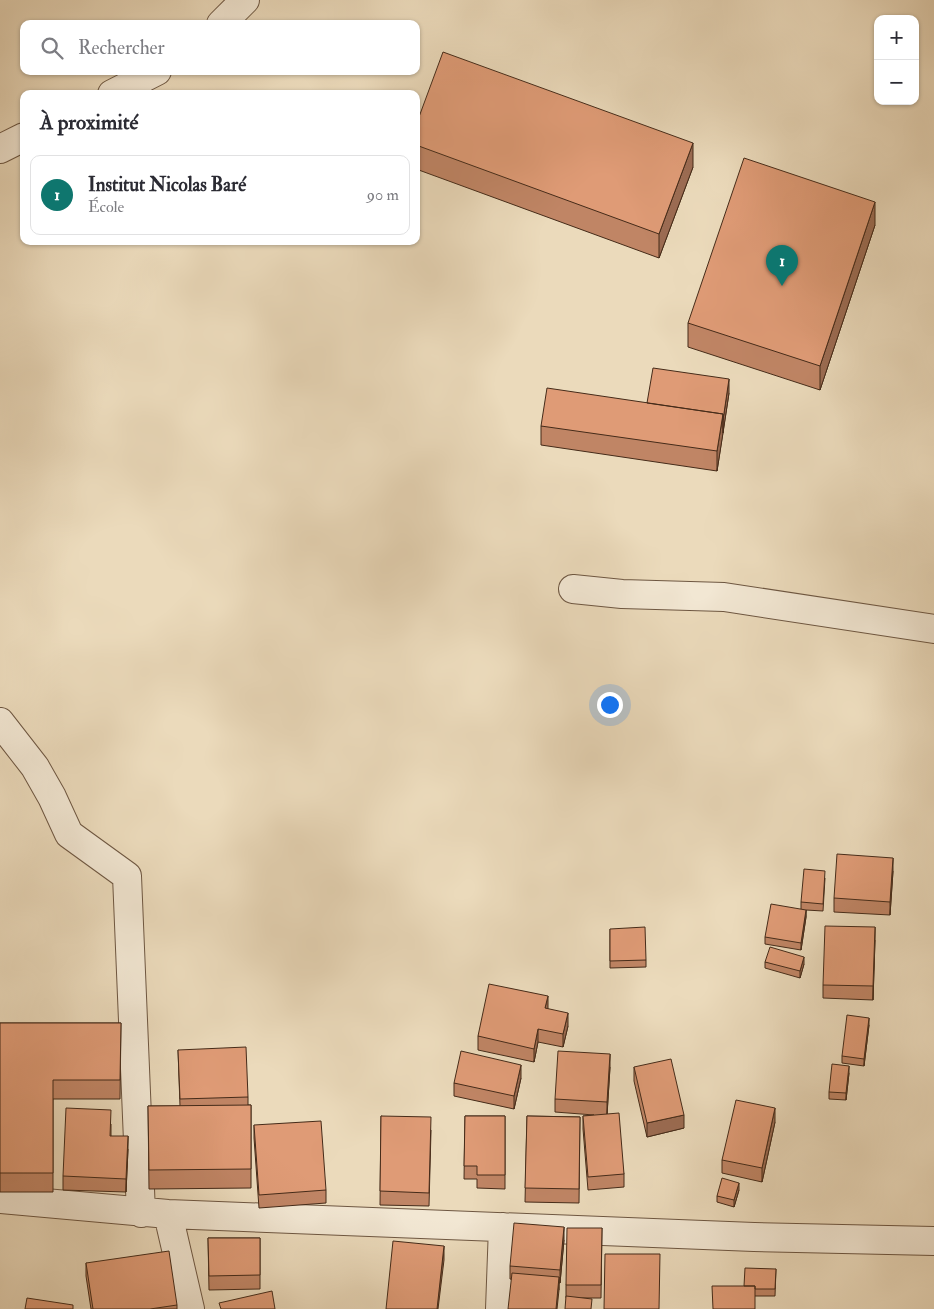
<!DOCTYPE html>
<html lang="fr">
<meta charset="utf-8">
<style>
body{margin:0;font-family:"IM FELL Double Pica",serif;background:#f7f7f7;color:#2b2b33}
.controls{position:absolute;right:15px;top:15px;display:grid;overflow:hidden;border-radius:10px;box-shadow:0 1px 4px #0004}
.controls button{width:45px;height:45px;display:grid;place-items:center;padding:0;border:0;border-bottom:1px solid #e1e1e2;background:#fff;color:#2b2b33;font:25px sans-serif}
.you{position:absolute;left:609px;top:704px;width:18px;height:18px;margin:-12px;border:4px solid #fff;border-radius:50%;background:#1a73e8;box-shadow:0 0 0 8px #1a73e833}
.badge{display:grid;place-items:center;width:32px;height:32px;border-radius:50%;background:#0f766e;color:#fff;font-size:16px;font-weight:700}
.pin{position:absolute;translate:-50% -41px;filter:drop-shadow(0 1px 2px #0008)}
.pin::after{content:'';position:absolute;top:26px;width:18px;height:15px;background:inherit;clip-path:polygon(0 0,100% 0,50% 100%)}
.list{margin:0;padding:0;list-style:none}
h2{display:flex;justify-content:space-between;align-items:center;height:65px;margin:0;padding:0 20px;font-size:21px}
h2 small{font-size:16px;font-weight:400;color:#7c7c81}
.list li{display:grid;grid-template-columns:32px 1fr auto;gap:15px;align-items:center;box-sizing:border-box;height:80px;margin:0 10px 10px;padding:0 10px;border:1px solid #e1e1e2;border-radius:10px}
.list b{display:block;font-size:19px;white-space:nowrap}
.list p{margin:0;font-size:16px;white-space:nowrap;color:#7c7c81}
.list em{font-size:16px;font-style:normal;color:#7c7c81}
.icon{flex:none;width:28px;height:28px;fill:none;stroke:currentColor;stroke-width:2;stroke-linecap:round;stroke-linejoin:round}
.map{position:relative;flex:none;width:934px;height:1309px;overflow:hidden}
.search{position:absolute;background:#fff;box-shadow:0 1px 4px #0004;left:20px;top:20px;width:400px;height:55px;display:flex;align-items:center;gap:12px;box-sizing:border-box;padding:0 18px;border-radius:10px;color:#7c7c81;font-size:19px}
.panel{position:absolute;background:#fff;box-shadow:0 1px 4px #0004;left:20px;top:90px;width:400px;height:155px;border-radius:10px}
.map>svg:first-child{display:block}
</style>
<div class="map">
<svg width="934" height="1309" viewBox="0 0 934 1309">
<rect width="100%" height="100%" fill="#ebdabb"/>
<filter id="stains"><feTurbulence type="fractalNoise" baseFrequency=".004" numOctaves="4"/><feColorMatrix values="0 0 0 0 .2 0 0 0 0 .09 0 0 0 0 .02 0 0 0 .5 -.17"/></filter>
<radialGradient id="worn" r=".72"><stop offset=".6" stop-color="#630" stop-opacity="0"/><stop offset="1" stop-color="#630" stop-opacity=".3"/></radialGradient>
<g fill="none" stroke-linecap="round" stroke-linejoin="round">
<defs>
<path id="minor" d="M 221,24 L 245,0
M 112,94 L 157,71
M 0,149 L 24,137
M 573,589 L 622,594 L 724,597 L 934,629
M 0,722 L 35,767 L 52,797 L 69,834 L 127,876 L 141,1213
M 0,1199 L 168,1214 L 754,1237 L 934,1241
M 168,1214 L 190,1309
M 500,1309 L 503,1227"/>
</defs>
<use href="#minor" stroke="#6e5742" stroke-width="30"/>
<use href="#minor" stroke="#f2e7d3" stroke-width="28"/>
</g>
<path fill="#c08565" stroke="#452b19" d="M 416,125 L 693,167 L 659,258 L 416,169 Z
M 875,225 L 820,390 L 688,347 L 688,323 Z
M 729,393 L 717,471 L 541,445 L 541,426 L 647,403 Z
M 893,871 L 890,915 L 834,912 L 834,898 Z
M 825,878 L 823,911 L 806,910 L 806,917 L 801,950 L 765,944 L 765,937 L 801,909 L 801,902 Z
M 610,929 L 646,960 L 646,967 L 610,968 Z
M 875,940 L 873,1000 L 823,998 L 823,985 Z
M 765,962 L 804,964 L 800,978 L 765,968 Z
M 548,1009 L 568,1026 L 563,1047 L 538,1042 L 534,1062 L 478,1050 L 478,1036 Z
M 0,1023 L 121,1023 L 120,1099 L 53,1099 L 53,1192 L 0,1192 Z
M 869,1025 L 864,1066 L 842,1063 L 842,1056 Z
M 178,1050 L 248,1097 L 248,1105 L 251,1105 L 251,1188 L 149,1189 L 148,1106 L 180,1106 Z
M 610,1067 L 607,1114 L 624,1174 L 624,1187 L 588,1190 L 583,1129 L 583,1116 L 594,1115 L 555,1112 L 555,1099 Z
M 634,1067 L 684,1128 L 647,1137 L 634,1081 Z
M 849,1073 L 846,1100 L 829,1099 L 829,1092 Z
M 521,1078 L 514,1109 L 454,1096 L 454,1083 Z
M 381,1116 L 431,1130 L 429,1206 L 380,1205 Z
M 465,1116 L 505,1116 L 505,1189 L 477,1188 L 477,1179 L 464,1179 Z
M 527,1116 L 580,1117 L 579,1203 L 525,1202 Z
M 775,1122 L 762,1182 L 722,1173 L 722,1160 Z
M 111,1124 L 111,1136 L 128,1149 L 126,1192 L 63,1190 L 63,1176 Z
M 254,1125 L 326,1190 L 326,1203 L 259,1208 L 254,1138 Z
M 739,1190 L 734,1207 L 717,1202 L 717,1196 Z
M 602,1228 L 601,1298 L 566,1298 L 566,1285 Z
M 208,1238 L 260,1238 L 260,1289 L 209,1290 Z
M 564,1240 L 560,1283 L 559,1283 L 559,1290 L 510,1279 L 510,1266 Z
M 86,1263 L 177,1305 L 177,1309 L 91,1309 L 86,1276 Z
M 776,1269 L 775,1296 L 755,1296 L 744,1286 Z"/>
<path fill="#9c6c53" stroke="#452b19" d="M 693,143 L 693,167 L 659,258 L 659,234 Z
M 875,202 L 875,225 L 820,390 L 820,366 Z
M 729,379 L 729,393 L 723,433 L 723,420 Z
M 723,414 L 723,433 L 717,471 L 717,451 Z
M 893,858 L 893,871 L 890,915 L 890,902 Z
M 806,910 L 806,917 L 801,950 L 801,943 Z
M 875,927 L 875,940 L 873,1000 L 873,986 Z
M 804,957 L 804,964 L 800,978 L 800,971 Z
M 548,996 L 548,1009 L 545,1008 Z
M 568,1013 L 568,1026 L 563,1047 L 563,1034 Z
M 869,1018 L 869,1025 L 864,1066 L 864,1059 Z
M 538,1029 L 538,1042 L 534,1062 L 534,1049 Z
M 610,1054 L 610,1067 L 607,1116 L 607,1102 Z
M 521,1065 L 521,1078 L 514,1109 L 514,1096 Z
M 849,1066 L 849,1073 L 846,1100 L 846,1093 Z
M 775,1108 L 775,1122 L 762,1182 L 762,1168 Z
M 684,1115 L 684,1128 L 647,1137 L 647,1123 Z
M 128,1136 L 128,1149 L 126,1192 L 126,1179 Z
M 739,1183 L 739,1190 L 734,1207 L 734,1200 Z
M 564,1227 L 564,1240 L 560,1283 L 560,1270 Z
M 444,1246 L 444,1260 L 438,1309 L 437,1309 Z
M 559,1277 L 559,1290 L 557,1309 L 556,1309 Z"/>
<path fill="#df9b76" stroke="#452b19" d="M 443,52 L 693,143 L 659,234 L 416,145 L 416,125 Z
M 744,158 L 875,202 L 820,366 L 688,323 Z
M 653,368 L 729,379 L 723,420 L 723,414 L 647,403 Z
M 547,388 L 723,414 L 717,451 L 541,426 Z
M 837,854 L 893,858 L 890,902 L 834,898 Z
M 804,869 L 825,871 L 823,904 L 801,902 Z
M 771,904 L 806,910 L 801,943 L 765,937 Z
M 825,926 L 875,927 L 873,986 L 823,985 Z
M 645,927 L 646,960 L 610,961 L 610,929 Z
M 770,947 L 804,957 L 800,971 L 765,962 Z
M 489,984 L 548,996 L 545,1008 L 568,1013 L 563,1034 L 538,1029 L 534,1049 L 478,1036 Z
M 847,1015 L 869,1018 L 864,1059 L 842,1056 Z
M 0,1023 L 121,1023 L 120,1080 L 53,1080 L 53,1173 L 0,1173 Z
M 246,1047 L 248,1097 L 180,1099 L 178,1050 Z
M 461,1051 L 521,1065 L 514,1096 L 454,1083 Z
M 558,1051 L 610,1054 L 607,1102 L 555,1099 Z
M 671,1059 L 684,1115 L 647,1123 L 634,1067 Z
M 832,1064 L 849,1066 L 846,1093 L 829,1092 Z
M 736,1100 L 775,1108 L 762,1168 L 722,1160 Z
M 251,1105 L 251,1169 L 149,1170 L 148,1106 Z
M 66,1108 L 111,1110 L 110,1136 L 128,1136 L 126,1179 L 63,1176 Z
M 619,1113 L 624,1174 L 588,1177 L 583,1116 Z
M 381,1116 L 431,1117 L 429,1193 L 380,1191 Z
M 465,1116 L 505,1116 L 505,1175 L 477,1175 L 477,1166 L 464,1166 Z
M 527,1116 L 580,1117 L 579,1189 L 525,1188 Z
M 321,1121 L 326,1190 L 259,1195 L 254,1125 Z
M 722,1178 L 739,1183 L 734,1200 L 717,1196 Z
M 514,1223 L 564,1227 L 560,1270 L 510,1266 Z
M 567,1228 L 602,1228 L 601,1285 L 566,1285 Z
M 208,1238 L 260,1238 L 260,1275 L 209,1276 Z
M 393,1241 L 444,1246 L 437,1309 L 386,1309 Z
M 169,1251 L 177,1305 L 150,1309 L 93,1309 L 86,1263 Z
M 605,1254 L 660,1254 L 659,1309 L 604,1309 Z
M 745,1268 L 776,1269 L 775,1289 L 755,1289 L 755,1286 L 744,1286 Z
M 512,1273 L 559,1277 L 556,1309 L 508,1309 Z
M 712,1286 L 755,1286 L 755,1309 L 713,1309 Z
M 272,1291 L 275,1309 L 221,1309 L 219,1303 Z
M 566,1296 L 592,1299 L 591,1309 L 565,1309 Z
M 27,1298 L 73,1305 L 73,1309 L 25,1309 Z"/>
<rect width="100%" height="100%" filter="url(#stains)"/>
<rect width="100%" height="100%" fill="url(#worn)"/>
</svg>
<div class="controls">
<button>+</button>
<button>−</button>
</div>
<div class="you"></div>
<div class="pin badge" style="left:782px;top:286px">1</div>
<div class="search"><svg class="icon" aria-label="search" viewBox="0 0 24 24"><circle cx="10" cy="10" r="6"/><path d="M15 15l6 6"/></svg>Rechercher</div>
<section class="panel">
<h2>À proximité<small></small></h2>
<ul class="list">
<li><span class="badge">1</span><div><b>Institut Nicolas Baré</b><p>École</p></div><em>90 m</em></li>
</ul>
</section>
</div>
